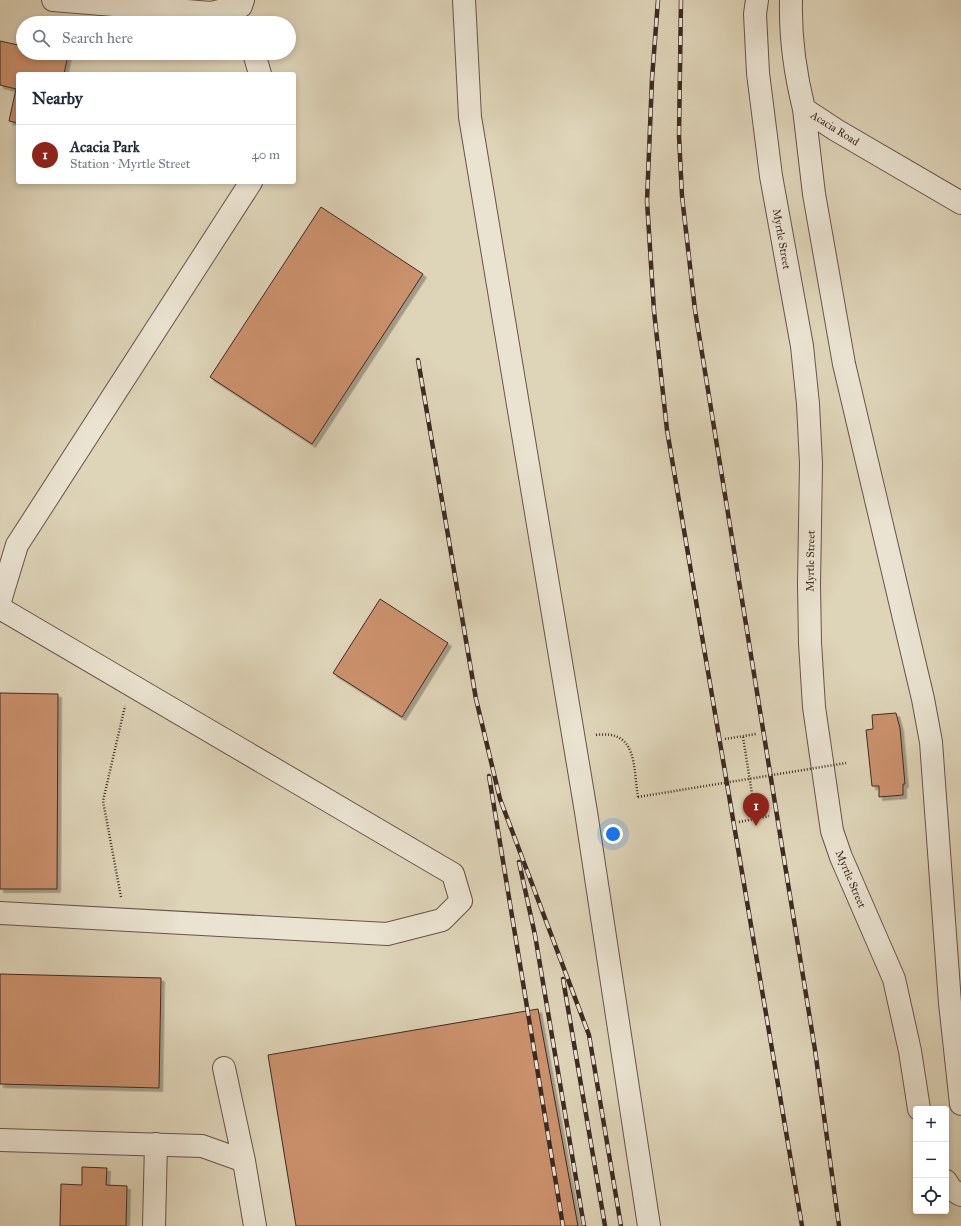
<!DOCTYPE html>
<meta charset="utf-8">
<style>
body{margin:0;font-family:"IM FELL Great Primer",serif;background:#f6f6f7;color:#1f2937}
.controls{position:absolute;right:12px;bottom:12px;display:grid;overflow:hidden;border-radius:4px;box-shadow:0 2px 6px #0003}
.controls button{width:36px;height:36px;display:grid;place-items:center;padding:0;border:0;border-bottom:1px solid #e0e1e3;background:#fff;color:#1f2937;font:20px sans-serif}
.you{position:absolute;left:613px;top:834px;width:14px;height:14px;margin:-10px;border:3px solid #fff;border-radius:50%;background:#1a73e8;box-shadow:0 0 0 6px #1a73e833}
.badge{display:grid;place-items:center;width:26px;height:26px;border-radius:50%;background:#8f2418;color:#fff;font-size:13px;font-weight:700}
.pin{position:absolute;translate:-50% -33px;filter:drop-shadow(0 1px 2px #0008)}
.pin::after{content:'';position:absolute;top:21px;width:14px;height:12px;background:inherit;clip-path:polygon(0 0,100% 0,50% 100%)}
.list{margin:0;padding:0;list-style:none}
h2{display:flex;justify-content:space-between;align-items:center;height:52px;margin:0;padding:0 16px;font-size:17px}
h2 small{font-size:13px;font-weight:400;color:#747a83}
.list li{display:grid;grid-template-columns:26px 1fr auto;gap:12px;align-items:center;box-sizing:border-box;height:60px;padding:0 16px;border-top:1px solid #e0e1e3}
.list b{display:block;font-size:15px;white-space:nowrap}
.list p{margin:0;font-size:13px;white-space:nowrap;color:#747a83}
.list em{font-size:13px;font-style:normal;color:#747a83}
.icon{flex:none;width:22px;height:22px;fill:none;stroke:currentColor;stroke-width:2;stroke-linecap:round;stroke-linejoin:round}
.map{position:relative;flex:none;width:961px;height:1226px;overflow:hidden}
.search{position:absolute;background:#fff;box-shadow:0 2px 6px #0003;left:16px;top:16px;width:280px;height:44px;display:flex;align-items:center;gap:10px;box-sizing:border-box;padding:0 14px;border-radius:22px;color:#747a83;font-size:15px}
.panel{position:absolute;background:#fff;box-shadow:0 2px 6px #0003;left:16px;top:72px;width:280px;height:112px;border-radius:4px}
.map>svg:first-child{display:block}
</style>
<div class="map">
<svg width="961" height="1226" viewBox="0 0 961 1226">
<defs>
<filter id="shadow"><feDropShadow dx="3.5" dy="3.5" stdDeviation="0" flood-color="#0004"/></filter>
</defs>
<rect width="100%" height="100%" fill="#ded4b8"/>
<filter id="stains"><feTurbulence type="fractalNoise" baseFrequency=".005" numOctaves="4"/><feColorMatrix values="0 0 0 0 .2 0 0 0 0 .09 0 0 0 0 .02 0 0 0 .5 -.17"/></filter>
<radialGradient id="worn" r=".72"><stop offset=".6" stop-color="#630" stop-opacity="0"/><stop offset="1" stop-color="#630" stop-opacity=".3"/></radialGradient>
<path fill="#cb916d" stroke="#3e2a22" filter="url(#shadow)" d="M 0,41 L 23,46 L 23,53 L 68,55 L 64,74 L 18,74 L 18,123 L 9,121 L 16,89 L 0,85 Z
M 321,207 L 423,274 L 312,444 L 210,377 Z
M 380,599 L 448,643 L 402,717 L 333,673 Z
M 0,693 L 58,694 L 57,889 L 0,889 Z
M 896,713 L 900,728 L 905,784 L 903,784 L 903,795 L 879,797 L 879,786 L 872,786 L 866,730 L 873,729 L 872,715 Z
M 0,974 L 161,978 L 159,1088 L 0,1084 Z
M 538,1009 L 578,1226 L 296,1226 L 268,1055 Z
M 82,1167 L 107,1168 L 106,1185 L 127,1186 L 126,1226 L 60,1226 L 61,1184 L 82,1185 Z"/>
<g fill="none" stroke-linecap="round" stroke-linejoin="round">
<defs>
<path id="minor" d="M 53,0 L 211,13 L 241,6 L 243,0
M 464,0 L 470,117 L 586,812 L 649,1226
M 757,0 L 755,14 L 758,73 L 771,176 L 802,346 L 808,404 L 811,464 L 809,585 L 810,643 L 814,707 L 832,831 L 841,857 L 894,979 L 910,1051 L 919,1109
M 791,0 C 790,37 795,73 804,109 L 836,130 L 961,203
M 254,53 L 260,74
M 804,109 L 814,194 L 844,364 L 923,699 L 931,742 L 950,1003 L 961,1104
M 0,601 L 17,545 L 251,182
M 0,608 L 453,874 L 461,901 L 442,920 L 387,934 L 0,913
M 224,1068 L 244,1161 L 255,1226
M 0,1140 L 202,1146 L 244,1161
M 946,1181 L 951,1189 L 961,1195
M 154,1226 L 156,1144"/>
</defs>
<use href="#minor" stroke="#665448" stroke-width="24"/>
<path stroke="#3e2a22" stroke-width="2.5" stroke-dasharray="1 2" stroke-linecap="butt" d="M 596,735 C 638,729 633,767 638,797
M 743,737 L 756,819
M 725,739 L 756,734
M 739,822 L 769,816
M 121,897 L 103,801 L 125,706"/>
<use href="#minor" stroke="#eae3d1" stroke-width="22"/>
<defs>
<path id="rail" d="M 658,0 L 652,79 L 647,201 L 654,311 L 667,430 L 802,1226
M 681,0 L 679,136 L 682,196 L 695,310 L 815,1050 L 839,1226
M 418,360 L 476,699 L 500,799 L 589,1035 L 621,1226
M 489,776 L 563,1226
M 519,862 L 535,935 L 584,1226
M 563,979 L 605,1226"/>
</defs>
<use href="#rail" stroke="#3e2a22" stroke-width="4.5"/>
<use href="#rail" stroke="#eae3d1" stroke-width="3" stroke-dasharray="9" stroke-linecap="butt"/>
<path stroke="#3e2a22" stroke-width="2.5" stroke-dasharray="1 2" stroke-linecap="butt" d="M 638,797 L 846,763"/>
</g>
<g text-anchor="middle" stroke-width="3" stroke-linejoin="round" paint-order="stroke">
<g font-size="11" fill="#3e2a22" stroke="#eae3d1">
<text transform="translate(835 128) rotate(32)" y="4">Acacia Road</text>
<text transform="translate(782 239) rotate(80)" y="4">Myrtle Street</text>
<text transform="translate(810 561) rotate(-89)" y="4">Myrtle Street</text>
<text transform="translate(851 879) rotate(67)" y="4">Myrtle Street</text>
</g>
</g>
<rect width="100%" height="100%" filter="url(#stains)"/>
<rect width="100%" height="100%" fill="url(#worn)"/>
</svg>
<div class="controls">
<button>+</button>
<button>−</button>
<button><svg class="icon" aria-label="locate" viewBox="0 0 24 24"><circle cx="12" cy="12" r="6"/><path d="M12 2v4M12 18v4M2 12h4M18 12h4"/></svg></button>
</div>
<div class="you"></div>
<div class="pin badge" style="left:756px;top:826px">1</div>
<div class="search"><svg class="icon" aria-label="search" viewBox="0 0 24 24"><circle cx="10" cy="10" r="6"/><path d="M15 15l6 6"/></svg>Search here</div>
<section class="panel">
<h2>Nearby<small></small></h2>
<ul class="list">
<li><span class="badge">1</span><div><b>Acacia Park</b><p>Station · Myrtle Street</p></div><em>40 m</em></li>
</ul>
</section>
</div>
